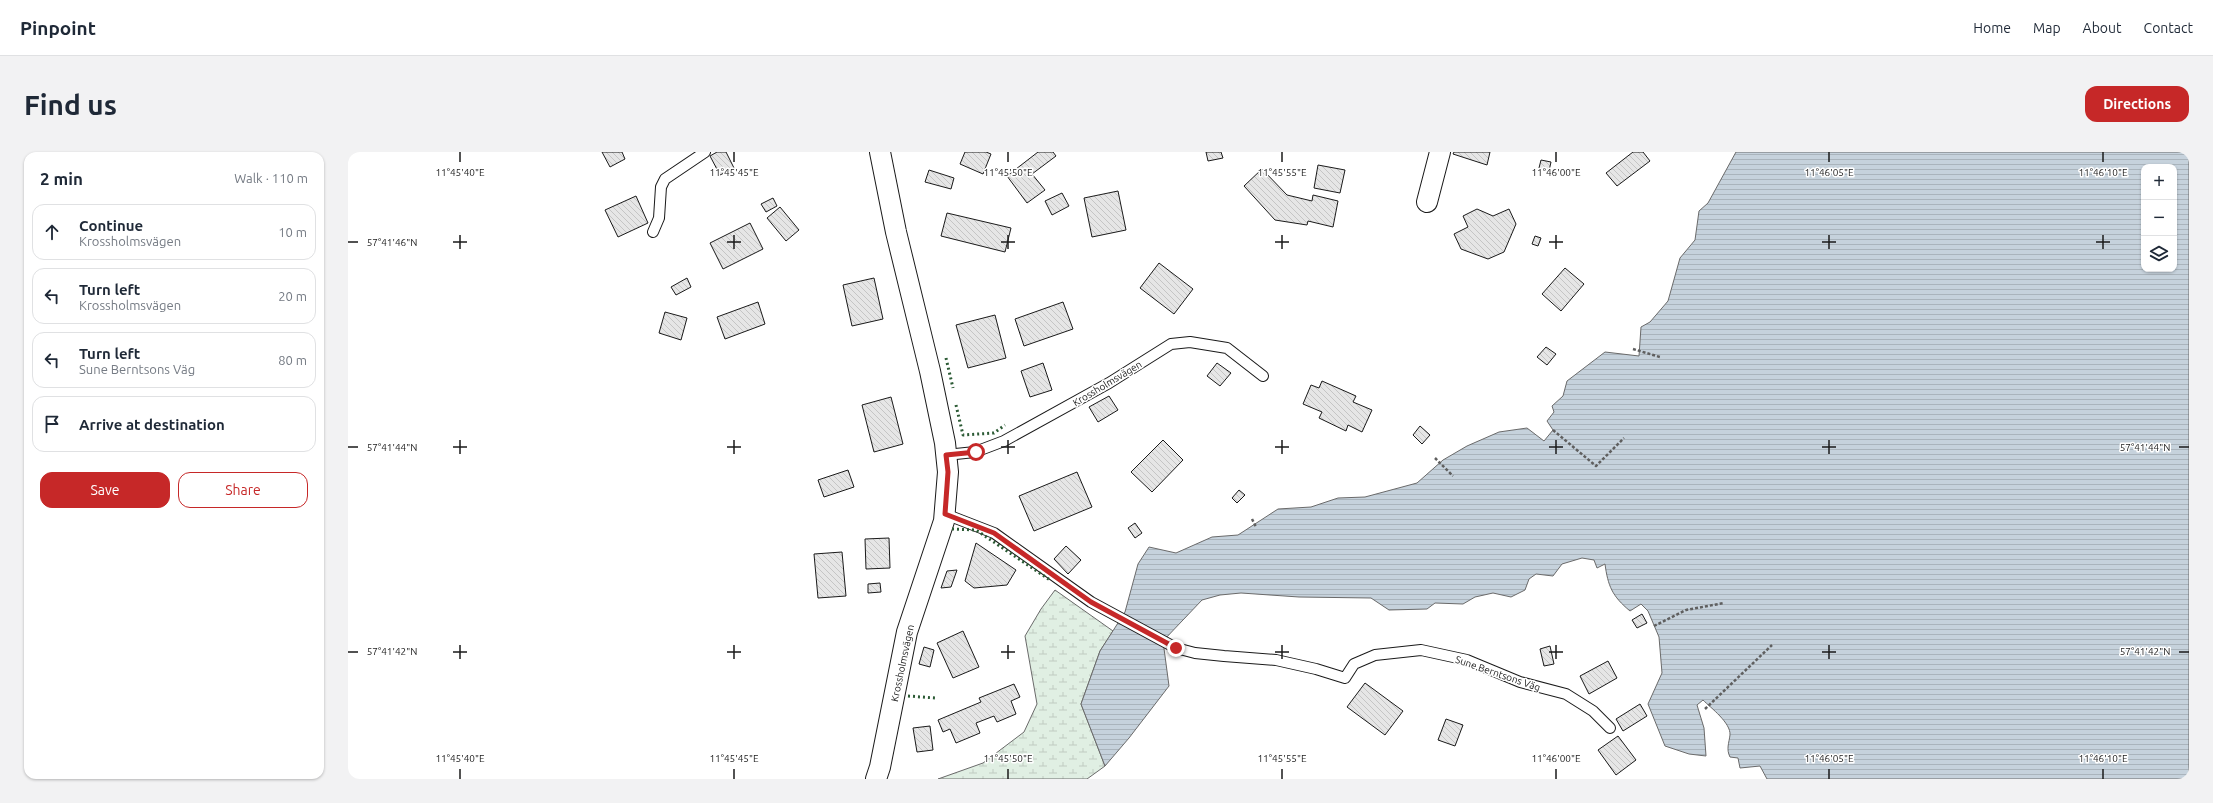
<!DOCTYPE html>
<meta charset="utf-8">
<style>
body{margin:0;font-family:Ubuntu,sans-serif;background:#f2f2f3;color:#1f2937}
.controls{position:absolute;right:12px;top:12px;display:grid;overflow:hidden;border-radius:8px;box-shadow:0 1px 3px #0004}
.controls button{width:36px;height:36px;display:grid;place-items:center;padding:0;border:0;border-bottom:1px solid #e0e1e3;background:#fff;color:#1f2937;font:20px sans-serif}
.stop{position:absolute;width:12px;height:12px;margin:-9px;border:3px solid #c62828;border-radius:50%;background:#fff}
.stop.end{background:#c62828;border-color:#fff;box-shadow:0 1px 4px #0008}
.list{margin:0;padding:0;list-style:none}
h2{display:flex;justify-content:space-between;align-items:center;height:52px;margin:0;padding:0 16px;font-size:17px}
h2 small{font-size:13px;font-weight:400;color:#747a83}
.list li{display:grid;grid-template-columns:26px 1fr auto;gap:12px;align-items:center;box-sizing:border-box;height:56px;margin:0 8px 8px;padding:0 8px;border:1px solid #e0e1e3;border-radius:12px}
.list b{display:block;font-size:15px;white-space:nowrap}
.list p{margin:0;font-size:13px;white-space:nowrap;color:#747a83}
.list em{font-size:13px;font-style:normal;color:#747a83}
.actions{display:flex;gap:8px;padding:12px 16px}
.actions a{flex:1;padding:9px 0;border:1px solid #c62828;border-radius:12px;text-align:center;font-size:14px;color:#c62828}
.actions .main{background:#c62828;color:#fff}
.icon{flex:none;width:22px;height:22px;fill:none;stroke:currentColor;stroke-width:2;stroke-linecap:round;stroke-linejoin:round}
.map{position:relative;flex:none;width:1841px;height:627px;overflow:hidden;border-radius:12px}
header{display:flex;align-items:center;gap:24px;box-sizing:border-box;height:56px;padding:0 20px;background:#fff;border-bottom:1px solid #e0e1e3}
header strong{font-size:19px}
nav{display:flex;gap:22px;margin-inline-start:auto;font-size:14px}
.intro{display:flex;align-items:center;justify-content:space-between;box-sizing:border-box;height:96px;padding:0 24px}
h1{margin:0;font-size:28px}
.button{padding:10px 18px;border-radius:12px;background:#c62828;color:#fff;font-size:14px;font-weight:700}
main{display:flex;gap:24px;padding:0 24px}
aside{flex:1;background:#fff;border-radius:12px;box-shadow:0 1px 3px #0004}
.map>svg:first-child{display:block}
</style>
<header>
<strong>Pinpoint</strong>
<nav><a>Home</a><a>Map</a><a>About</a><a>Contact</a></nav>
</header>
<div class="intro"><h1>Find us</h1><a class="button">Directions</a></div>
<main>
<aside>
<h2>2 min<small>Walk · 110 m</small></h2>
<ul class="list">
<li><svg class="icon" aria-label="ahead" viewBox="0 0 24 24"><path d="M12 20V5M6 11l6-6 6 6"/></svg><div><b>Continue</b><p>Krossholmsvägen</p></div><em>10 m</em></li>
<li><svg class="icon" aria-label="left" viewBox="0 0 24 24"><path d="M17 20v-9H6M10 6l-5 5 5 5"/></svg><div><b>Turn left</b><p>Krossholmsvägen</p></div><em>20 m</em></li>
<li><svg class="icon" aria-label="left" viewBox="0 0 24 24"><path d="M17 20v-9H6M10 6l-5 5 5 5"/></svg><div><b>Turn left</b><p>Sune Berntsons Väg</p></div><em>80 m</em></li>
<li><svg class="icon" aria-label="arrive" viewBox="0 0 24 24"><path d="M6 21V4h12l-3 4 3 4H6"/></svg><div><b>Arrive at destination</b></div></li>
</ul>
<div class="actions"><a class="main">Save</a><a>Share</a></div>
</aside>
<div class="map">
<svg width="1841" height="627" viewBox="0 0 1841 627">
<defs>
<pattern id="wetland-marsh" width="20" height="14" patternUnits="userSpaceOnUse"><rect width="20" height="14" fill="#e0efe3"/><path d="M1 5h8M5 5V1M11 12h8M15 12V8" fill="none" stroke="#c0ccc2"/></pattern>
<pattern id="water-rules" width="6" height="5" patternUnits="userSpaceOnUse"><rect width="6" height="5" fill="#c6d2dc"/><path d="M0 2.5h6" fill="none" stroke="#aab4bc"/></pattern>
<pattern id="building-back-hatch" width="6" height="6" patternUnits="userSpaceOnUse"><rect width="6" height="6" fill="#e6e6e6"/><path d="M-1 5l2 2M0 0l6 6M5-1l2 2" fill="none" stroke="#c5c5c5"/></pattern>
</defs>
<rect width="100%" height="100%" fill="#fff"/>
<path fill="url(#wetland-marsh)" stroke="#6a6a6a" d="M 707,438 L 765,479 L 752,499 L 733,552 L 757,614 L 739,627 L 590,627 L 635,611 L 676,580 L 689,552 L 677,484 L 693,457 Z"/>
<path fill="url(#water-rules)" stroke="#6a6a6a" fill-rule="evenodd" d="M 1388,0 L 1841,0 L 1841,627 L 1419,627 L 1412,614 L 1392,616 L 1390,606 L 1382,605 C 1378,597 1381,591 1382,583 C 1383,571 1363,556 1355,548 L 1349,553 L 1356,576 L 1358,604 L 1341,602 L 1317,594 L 1300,552 L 1314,521 L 1311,485 L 1300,459 L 1293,452 L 1282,459 C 1264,444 1260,434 1257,412 L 1249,416 L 1246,408 L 1234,406 L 1214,412 L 1205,424 L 1188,422 L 1181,427 L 1177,438 L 1163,445 L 1145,441 L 1127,445 L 1115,452 L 1087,451 L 1079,457 L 1041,458 L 1023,446 L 951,445 L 893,441 L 872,443 L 854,448 L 815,489 L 821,534 L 781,586 L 757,614 L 733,552 L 752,499 L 777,460 L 790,412 L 801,395 L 828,401 L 864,385 L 890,383 L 930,357 L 963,355 L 990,346 L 1017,345 L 1069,331 L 1095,308 L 1119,294 L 1151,280 L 1179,276 L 1196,289 L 1205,278 L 1199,269 L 1206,260 L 1204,254 L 1215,244 L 1219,229 L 1257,200 L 1291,204 L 1293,175 L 1302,170 L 1320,149 L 1332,106 L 1347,88 L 1351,59 L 1360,51 ZM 1796,15 L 1826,15 L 1826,117 L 1796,117 Z"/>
<path fill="url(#building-back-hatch)" stroke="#1a1a1a" d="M 254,0 L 274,0 L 277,7 L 262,15 Z
M 369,0 L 378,0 L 386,16 L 372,23 L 362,4 Z
M 617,0 L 638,0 L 643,2 L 635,22 L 612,12 Z
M 690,0 L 705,0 L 708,4 L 684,22 L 697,38 L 679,51 L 659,24 Z
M 858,0 L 873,0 L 875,6 L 860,9 Z
M 1106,0 L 1142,0 L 1139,13 L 1105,2 Z
M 1285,0 L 1295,0 L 1302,9 L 1269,34 L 1258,21 Z
M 1193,8 L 1203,10 L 1201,19 L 1191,16 Z
M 970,13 L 997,18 L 992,41 L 966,36 Z
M 914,17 L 939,43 L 964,49 L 965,43 L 990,49 L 985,75 L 960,69 L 959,73 L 927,68 L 896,34 Z
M 581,18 L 606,26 L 603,37 L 577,30 Z
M 770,39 L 778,78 L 744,85 L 736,46 Z
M 714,41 L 721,54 L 704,63 L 697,49 Z
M 288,44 L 300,71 L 270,85 L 257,58 Z
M 425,46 L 429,54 L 418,60 L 413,52 Z
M 432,55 L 451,78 L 438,89 L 419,66 Z
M 1129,57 L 1145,64 L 1161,57 L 1168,72 L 1156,100 L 1140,107 L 1113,97 L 1106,82 L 1120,75 L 1115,64 Z
M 599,61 L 663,76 L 657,100 L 593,84 Z
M 402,71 L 415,97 L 375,117 L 362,91 Z
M 1187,84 L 1193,86 L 1190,94 L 1184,92 Z
M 811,111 L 845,137 L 826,162 L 792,136 Z
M 1217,116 L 1236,132 L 1213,159 L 1194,142 Z
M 339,126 L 343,135 L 328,143 L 323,135 Z
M 526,126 L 535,167 L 504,174 L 495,133 Z
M 410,150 L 417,172 L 377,187 L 369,165 Z
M 715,150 L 725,177 L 676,194 L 667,167 Z
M 317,160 L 339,166 L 333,188 L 311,181 Z
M 647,163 L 658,206 L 620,216 L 608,173 Z
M 1198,195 L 1208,202 L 1199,213 L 1189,205 Z
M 695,211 L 704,238 L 682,245 L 673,219 Z
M 869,211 L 883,221 L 872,234 L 859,224 Z
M 974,229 L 1008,244 L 1005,250 L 1024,258 L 1014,280 L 1000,273 L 998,279 L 971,266 L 974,260 L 955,252 L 963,233 L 971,236 Z
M 761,244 L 770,258 L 750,270 L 741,255 Z
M 543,245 L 555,292 L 526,300 L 514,253 Z
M 1072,274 L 1082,283 L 1074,292 L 1065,283 Z
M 815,288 L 835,308 L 804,340 L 783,320 Z
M 500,318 L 506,335 L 476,345 L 470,328 Z
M 729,320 L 744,355 L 686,379 L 671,344 Z
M 891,338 L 897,343 L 889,351 L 884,346 Z
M 787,371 L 794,381 L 787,386 L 780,376 Z
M 541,386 L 542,416 L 518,417 L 517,387 Z
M 628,391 L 668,418 L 659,433 L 626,436 L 617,429 Z
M 718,394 L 733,408 L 720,422 L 706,407 Z
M 494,400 L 498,444 L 470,446 L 466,402 Z
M 609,418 L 603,435 L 593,436 L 599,419 Z
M 532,431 L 533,440 L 520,441 L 520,432 Z
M 1294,462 L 1299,471 L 1289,476 L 1284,468 Z
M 615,479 L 631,515 L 605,526 L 589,491 Z
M 1202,494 L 1206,512 L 1196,514 L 1192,497 Z
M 576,495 L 586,498 L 582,515 L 571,512 Z
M 1260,509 L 1269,526 L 1241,542 L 1232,524 Z
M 1017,531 L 1055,559 L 1037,583 L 999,555 Z
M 666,532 L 672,545 L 663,549 L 668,562 L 649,570 L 646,564 L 628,571 L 632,581 L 608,591 L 602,577 L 595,580 L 590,568 L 633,550 L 631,546 Z
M 1292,552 L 1299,564 L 1275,579 L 1268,567 Z
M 1098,567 L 1115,573 L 1107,594 L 1090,588 Z
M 582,574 L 585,598 L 569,600 L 565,576 Z
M 1270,584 L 1288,608 L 1268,623 L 1250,598 Z"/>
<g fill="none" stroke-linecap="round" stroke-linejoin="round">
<defs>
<path id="lane" d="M 305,80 L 311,66 L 313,35 L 317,27 L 357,0
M 598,303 L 627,300 L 656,289 L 761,231 L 823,192 L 842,190 L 879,196 L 915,224
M 597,362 L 646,381 L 743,450 L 828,496 L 847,501 L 876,504 L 928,508 L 968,517 L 997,526 L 1006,512 L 1027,503 L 1073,498 L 1119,508 L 1172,530 L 1218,542 L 1245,559 L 1262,576"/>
<path id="street" d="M 1079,50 L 1092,0
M 528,627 L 532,615 L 559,480 L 596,369 L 600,320 L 597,291 L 582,219 L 548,80 L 532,0"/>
</defs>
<use href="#lane" stroke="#1a1a1a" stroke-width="12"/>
<use href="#street" stroke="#1a1a1a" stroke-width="22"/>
<path stroke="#5f5f5f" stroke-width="2.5" stroke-dasharray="3 2" stroke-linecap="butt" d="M 1285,197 L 1312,205
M 1205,278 L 1248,314 L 1276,286
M 1087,306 L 1105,324
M 904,367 L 908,375
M 1306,474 L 1338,458 L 1376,451
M 1357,557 L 1424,493"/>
<use href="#lane" stroke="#fff" stroke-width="10"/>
<use href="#street" stroke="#fff" stroke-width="20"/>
<path stroke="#2b5a34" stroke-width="3" stroke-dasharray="2 3" stroke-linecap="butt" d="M 598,206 L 605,236
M 608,253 L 615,283 L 646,281 L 657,273
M 604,377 L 628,378 L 702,428
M 560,544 L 587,546"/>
</g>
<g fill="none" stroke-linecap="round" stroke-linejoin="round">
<path stroke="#c62828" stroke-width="5" d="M 628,300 L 598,303 L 600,320 L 597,362 L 646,381 L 743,450 L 828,496"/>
</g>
<path fill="none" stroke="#1a1a1a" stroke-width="1.5" d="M 112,0 L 112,10M 386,0 L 386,10M 660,0 L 660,10M 934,0 L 934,10M 1208,0 L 1208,10M 1481,0 L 1481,10M 1755,0 L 1755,10M 112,83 L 112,97M 386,83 L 386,97M 660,83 L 660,97M 934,83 L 934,97M 1208,83 L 1208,97M 1481,83 L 1481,97M 1755,83 L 1755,97M 0,90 L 10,90M 105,90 L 119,90M 379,90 L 393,90M 653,90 L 667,90M 927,90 L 941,90M 1201,90 L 1215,90M 1474,90 L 1488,90M 1748,90 L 1762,90M 112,288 L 112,302M 386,288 L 386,302M 660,288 L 660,302M 934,288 L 934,302M 1208,288 L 1208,302M 1481,288 L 1481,302M 0,295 L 10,295M 105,295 L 119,295M 379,295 L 393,295M 653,295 L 667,295M 927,295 L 941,295M 1201,295 L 1215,295M 1474,295 L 1488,295M 1831,295 L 1841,295M 112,493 L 112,507M 386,493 L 386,507M 660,493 L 660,507M 934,493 L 934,507M 1208,493 L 1208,507M 1481,493 L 1481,507M 0,500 L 10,500M 105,500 L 119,500M 379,500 L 393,500M 653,500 L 667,500M 927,500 L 941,500M 1201,500 L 1215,500M 1474,500 L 1488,500M 1831,500 L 1841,500M 112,617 L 112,627M 386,617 L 386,627M 660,617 L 660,627M 934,617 L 934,627M 1208,617 L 1208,627M 1481,617 L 1481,627M 1755,617 L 1755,627"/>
<g text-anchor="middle" stroke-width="3" stroke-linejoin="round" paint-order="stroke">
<g font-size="10" fill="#1a1a1a" stroke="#fff">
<text transform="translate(759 231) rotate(-31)" y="4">Krossholmsvägen</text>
<text transform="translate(554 511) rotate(-78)" y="4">Krossholmsvägen</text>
<text transform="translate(1150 521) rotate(19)" y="4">Sune Berntsons Väg</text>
</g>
</g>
<g font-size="10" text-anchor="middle" fill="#1a1a1a" stroke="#fff" stroke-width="3" stroke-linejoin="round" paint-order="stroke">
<text x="112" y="24">11°45'40"E</text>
<text x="386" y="24">11°45'45"E</text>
<text x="660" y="24">11°45'50"E</text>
<text x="934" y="24">11°45'55"E</text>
<text x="1208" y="24">11°46'00"E</text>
<text x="1481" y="24">11°46'05"E</text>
<text x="1755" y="24">11°46'10"E</text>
<text x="44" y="94">57°41'46"N</text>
<text x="44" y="299">57°41'44"N</text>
<text x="1797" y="299">57°41'44"N</text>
<text x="44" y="503">57°41'42"N</text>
<text x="1797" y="503">57°41'42"N</text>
<text x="112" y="610">11°45'40"E</text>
<text x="386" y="610">11°45'45"E</text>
<text x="660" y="610">11°45'50"E</text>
<text x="934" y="610">11°45'55"E</text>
<text x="1208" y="610">11°46'00"E</text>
<text x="1481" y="610">11°46'05"E</text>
<text x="1755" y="610">11°46'10"E</text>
</g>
</svg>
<div class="controls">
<button>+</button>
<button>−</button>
<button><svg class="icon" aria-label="layers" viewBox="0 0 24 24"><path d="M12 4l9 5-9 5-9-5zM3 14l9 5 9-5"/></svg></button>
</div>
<div class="stop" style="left:628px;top:300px"></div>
<div class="stop end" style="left:828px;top:496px"></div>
</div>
</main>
